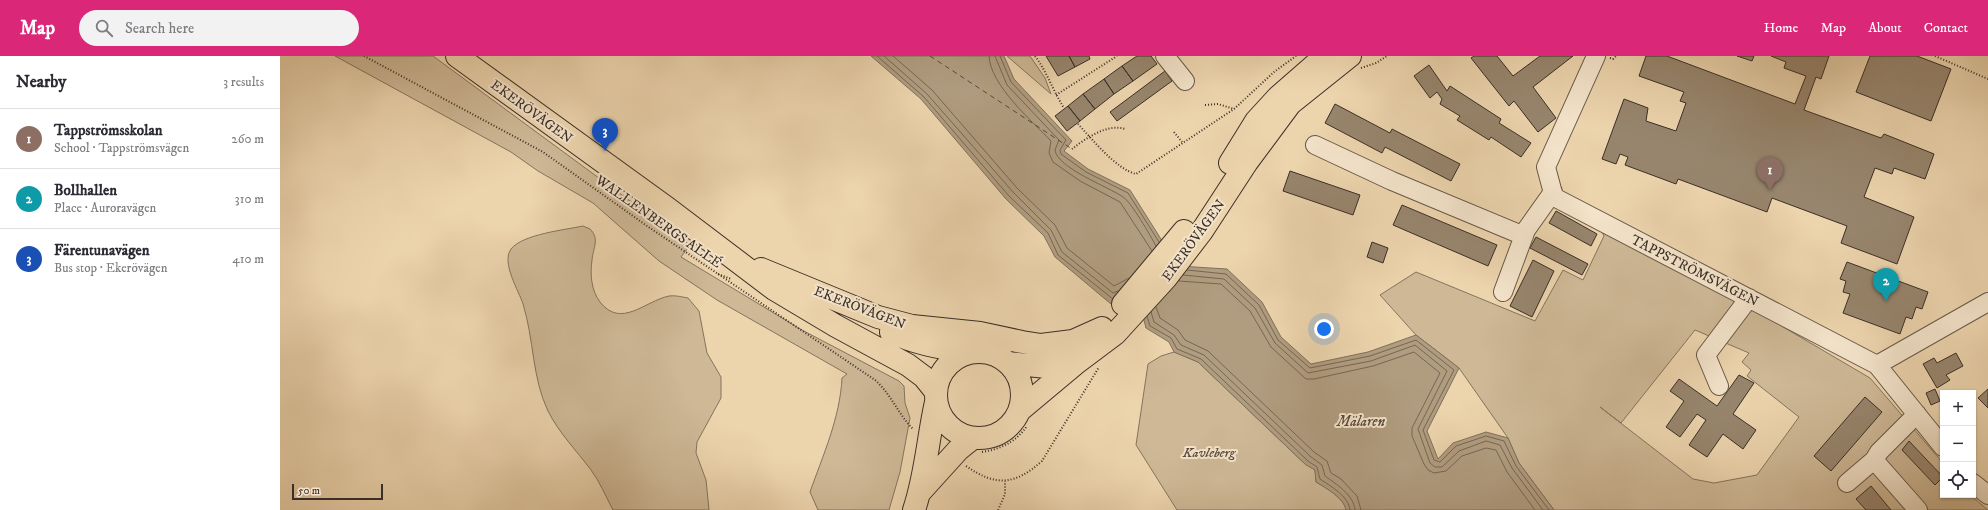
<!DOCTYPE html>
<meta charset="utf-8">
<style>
body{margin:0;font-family:"IM FELL DW Pica",serif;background:#f2f2f3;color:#2b2b33}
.controls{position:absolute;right:12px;bottom:12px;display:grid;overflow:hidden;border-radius:0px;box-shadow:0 1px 3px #0004}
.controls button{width:36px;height:36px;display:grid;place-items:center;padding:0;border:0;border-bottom:1px solid #e1e1e2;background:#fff;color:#2b2b33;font:20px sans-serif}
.scale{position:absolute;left:12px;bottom:10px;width:91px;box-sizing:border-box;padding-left:4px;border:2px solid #3b2f27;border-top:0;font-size:11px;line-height:14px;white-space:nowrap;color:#3b2f27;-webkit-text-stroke:3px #f3e3ca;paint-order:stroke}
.you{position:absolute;left:1044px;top:273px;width:14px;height:14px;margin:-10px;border:3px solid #fff;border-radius:50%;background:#1a73e8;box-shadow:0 0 0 6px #1a73e833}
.badge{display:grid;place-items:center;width:26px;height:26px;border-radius:50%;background:#db2777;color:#fff;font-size:13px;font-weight:700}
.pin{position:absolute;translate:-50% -33px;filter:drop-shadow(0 1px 2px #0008)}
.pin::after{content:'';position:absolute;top:21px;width:14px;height:12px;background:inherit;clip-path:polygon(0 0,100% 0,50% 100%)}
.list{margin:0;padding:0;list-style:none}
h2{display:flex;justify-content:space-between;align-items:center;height:52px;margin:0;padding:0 16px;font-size:17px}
h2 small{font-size:13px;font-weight:400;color:#7c7c81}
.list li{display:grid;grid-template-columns:26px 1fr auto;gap:12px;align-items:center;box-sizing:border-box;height:60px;padding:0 16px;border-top:1px solid #e1e1e2}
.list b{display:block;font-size:15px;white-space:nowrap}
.list p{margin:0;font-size:13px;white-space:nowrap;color:#7c7c81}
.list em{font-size:13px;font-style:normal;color:#7c7c81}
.icon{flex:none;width:22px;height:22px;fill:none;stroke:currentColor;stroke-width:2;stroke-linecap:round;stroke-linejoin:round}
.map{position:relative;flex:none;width:1708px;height:454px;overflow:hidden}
header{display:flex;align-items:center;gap:24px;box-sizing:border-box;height:56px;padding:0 20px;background:#db2777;color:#fff}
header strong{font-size:19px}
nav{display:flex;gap:22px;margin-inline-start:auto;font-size:14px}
.search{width:280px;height:36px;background:#f2f2f3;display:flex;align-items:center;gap:10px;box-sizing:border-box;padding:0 14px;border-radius:22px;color:#7c7c81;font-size:15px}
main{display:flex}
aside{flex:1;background:#fff}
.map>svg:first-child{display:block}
</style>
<header>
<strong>Map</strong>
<div class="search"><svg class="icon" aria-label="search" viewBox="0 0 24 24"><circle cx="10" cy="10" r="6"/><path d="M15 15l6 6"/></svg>Search here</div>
<nav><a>Home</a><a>Map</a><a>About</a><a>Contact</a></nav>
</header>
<main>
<aside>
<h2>Nearby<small>3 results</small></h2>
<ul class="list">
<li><span class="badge" style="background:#8d6e63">1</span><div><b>Tappströmsskolan</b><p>School · Tappströmsvägen</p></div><em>260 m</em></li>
<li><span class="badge" style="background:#0f9aa8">2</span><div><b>Bollhallen</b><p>Place · Auroravägen</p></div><em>310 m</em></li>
<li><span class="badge" style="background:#1a4fb4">3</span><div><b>Färentunavägen</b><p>Bus stop · Ekerövägen</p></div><em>410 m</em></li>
</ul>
</aside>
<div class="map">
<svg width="1708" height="454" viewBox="0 0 1708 454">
<rect width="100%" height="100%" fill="#ecd4ad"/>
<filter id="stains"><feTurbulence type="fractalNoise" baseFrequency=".005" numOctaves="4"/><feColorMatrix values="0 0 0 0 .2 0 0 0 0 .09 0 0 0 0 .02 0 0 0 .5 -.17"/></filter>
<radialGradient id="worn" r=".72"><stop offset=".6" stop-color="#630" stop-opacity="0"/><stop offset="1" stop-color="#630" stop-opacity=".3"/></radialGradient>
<path fill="#ceb896" stroke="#84745e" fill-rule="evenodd" d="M 55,0 L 153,0 L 410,189 L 401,201 L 522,274 L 619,325 L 624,330 L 625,347 L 630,362 L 620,416 L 609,454 L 538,454 L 530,436 C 543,399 560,362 562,322 L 567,318 L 437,244 L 379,205 L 313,147 L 258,115 L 231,96 Z
M 727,0 L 750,0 L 765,22 L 771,38 Z
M 303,170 L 310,173 C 320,183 313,192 312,204 C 310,218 311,234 320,246 C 341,273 365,245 389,240 C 395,239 402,241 408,242 L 419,255 L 427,297 L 441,321 L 441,342 L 417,386 L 416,397 L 426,424 L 429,454 L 333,454 C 326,441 320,426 311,414 C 296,394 279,377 268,355 C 252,322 254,283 243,248 C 239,235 221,207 231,193 C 243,178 285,174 303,170 Z
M 1322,176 L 1476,255 L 1590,322 L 1663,407 L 1663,439 L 1690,439 L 1708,454 L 1274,454 L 1239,407 L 1228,382 L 1179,312 L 1136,279 L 1100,239 L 1136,216 L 1255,265 L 1283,214 L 1303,224 L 1324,180 ZM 1415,274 L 1469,297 L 1462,306 L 1471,314 L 1467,320 L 1519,361 L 1477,419 L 1434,427 L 1413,423 L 1320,351 L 1341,367 Z
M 894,296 L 918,306 L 1025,408 L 1035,414 L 1036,426 C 1046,432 1064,442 1066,454 L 897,454 L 856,389 L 868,308 L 881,300 Z"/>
<path fill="#b09c7f" stroke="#81705c" d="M 591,0 L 724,0 L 734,23 L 792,85 L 784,95 L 808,113 L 850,134 L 898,210 L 947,213 L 982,246 L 1001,281 L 1031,308 L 1088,296 L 1136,279 L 1179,312 L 1147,375 L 1158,403 L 1173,387 L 1206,376 L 1228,382 L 1239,407 L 1274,454 L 1066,454 C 1064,442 1046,432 1036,426 L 1035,414 L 1025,408 L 918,306 L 894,296 L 889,286 L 866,272 L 859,245 L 840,244 L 831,248 L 775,201 L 764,180 L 726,143 L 641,43 Z"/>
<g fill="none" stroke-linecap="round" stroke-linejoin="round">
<path stroke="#766653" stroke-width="1" d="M 597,0 L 644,41 L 729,140 L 768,177 L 778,199 L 833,243
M 604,0 L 647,38 L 733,136 L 771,174 L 782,196 L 833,237 L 838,235
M 613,0 L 652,34 L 737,132 L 775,169 L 787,192 L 834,230 L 849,222
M 709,0 C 710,29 752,65 771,85 L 769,97 L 773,106 L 800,125 L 840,146 L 872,195
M 715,0 L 727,29 L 779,84 L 775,94 C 777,112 829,131 843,141 C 852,147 870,179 876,190
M 720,0 L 731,26 L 786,84 L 780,94 L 781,98 L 806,116 L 848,137 L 879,186
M 907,214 L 946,218 L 979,249 L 998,284 L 1030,312 L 1090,300 L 1136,284 L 1174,314 L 1143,374 L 1154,404 L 1160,406 L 1176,390 L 1206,380 L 1224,385 L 1236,410 L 1269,454
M 903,219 L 944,223 L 975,252 L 995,287 L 1028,317 L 1091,305 L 1135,289 L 1167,315 L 1138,373 L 1150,407 L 1155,411 L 1162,411 L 1179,395 L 1206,385 L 1220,389 L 1232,412 L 1263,454
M 899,225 L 941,228 L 970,255 L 991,291 L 1026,323 L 1034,323 L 1093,310 L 1134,296 L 1160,317 L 1132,372 L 1132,380 L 1144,408 L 1148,414 L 1154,417 L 1166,415 L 1182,400 L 1206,392 L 1216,394 L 1227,416 L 1255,454
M 876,251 L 880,262 L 898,274 L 905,284 L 928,295 L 1034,396 L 1047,405 L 1051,417 L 1061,423 L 1077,440 L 1081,454
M 871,256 L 874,266 L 894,279 L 901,289 L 924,299 L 1031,401 L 1042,409 L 1045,420 C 1056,428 1074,439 1075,454
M 867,260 L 870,270 L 891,282 L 897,293 L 921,303 L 1028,405 L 1037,411 L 1040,423 C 1050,430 1069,440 1070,454"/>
<path stroke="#584a3d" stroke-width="1" stroke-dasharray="5 4" stroke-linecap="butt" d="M 650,0 L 792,93"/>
</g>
<path fill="#97856d" stroke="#3b2f27" d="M 766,0 L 789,0 L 795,11 L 778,20 Z
M 789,0 L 809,0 L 810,3 L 795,11 Z
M 857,0 L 871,0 L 877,8 L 853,25 L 842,10 Z
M 1194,0 L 1217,0 L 1233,20 L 1260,0 L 1293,0 L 1253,31 L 1276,62 L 1258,76 L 1234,45 L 1229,50 L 1191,2 Z
M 1366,0 L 1387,0 L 1515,48 L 1526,20 L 1504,12 L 1506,6 L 1491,0 L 1549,0 L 1541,23 L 1536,21 L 1524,54 L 1601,82 L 1604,78 L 1654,98 L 1645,123 L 1614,112 L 1612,118 L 1595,112 L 1584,141 L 1634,161 L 1617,208 L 1561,187 L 1567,170 L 1492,142 L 1487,156 L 1398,123 L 1396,128 L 1345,109 L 1348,101 L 1340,98 L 1336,108 L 1322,103 L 1344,43 L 1368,52 L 1366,65 L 1396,75 L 1406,47 L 1400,45 L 1404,36 L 1359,20 Z
M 1457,0 L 1474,0 L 1472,5 Z
M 1590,0 L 1637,0 L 1671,13 L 1651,65 L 1576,36 Z
M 1149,9 L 1167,35 L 1170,30 L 1221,63 L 1219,67 L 1251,87 L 1241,101 L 1211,81 L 1209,84 L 1177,64 L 1180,60 L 1160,48 L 1162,43 L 1157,36 L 1150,42 L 1134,20 Z
M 842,10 L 853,25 L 834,38 L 824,23 Z
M 885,15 L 892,25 L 837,65 L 830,56 Z
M 824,23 L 834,38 L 815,53 L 803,38 Z
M 803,38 L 815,53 L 800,65 L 788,50 Z
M 1055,48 L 1110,77 L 1112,73 L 1180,108 L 1171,125 L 1105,91 L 1102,97 L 1045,67 Z
M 788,50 L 800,65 L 787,75 L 775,60 Z
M 1010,115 L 1080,139 L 1073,159 L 1003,135 Z
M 1122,149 L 1217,189 L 1208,210 L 1113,169 Z
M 1276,155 L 1317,178 L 1311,190 L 1269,167 Z
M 1256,181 L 1308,208 L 1302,219 L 1250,192 Z
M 1092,186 L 1108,192 L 1103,207 L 1087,201 Z
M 1253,204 L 1274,215 L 1252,261 L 1230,250 Z
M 1567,206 L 1648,236 L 1642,253 L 1636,251 L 1632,263 L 1626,261 L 1620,278 L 1563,257 L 1570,238 L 1563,236 L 1566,225 L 1560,223 Z
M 1676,297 L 1683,310 L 1666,319 L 1670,324 L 1657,332 L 1643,308 L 1654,302 L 1657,307 Z
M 1459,319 L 1474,327 L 1453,358 L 1476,374 L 1463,393 L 1443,378 L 1427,401 L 1409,389 L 1426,364 L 1417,358 L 1400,381 L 1386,371 L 1404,345 L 1390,335 L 1399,323 L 1437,350 Z
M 1655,333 L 1660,345 L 1651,349 L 1646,337 Z
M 1708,333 L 1708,352 L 1698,342 Z
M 1585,341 L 1602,356 L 1551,415 L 1534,400 Z
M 1629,385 L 1663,421 L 1655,429 L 1622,394 Z
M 1591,430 L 1611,454 L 1586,454 L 1576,443 Z"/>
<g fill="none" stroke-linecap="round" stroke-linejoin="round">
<defs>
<path id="minor" d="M 885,0 L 905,25
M 1316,0 L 1266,111 L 1274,141 L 1597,309 L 1663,391
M 1035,89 L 1112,125 L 1244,180
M 1223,236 L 1246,174 L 1273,136
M 1597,309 L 1708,246
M 1439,330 L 1426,299 L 1469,242
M 1637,358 L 1599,396 L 1594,404 L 1638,454
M 1567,427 L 1594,404
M 1693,427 L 1708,439"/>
<path id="major" d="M 177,0 L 387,152 L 494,233 L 556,270 L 628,309 L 644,321 L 656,336
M 950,107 L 976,65 L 998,41 L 1045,0
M 481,213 L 598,261 L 632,270 L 700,277 L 742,286 L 761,289 L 793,285 L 822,272
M 843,248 L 904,175
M 611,276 C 636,288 663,293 691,296
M656 339a43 43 0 1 1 86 0a43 43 0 1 1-86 0Z
M 728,307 L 767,311 L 794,299
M 740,354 L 795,308 L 835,278 L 886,222 L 922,175 L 967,106 L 1010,48 L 1070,0
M 640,436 L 678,394 L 693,382
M 634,454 C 646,419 648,381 656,346"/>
</defs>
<use href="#minor" stroke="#675848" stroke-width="20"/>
<use href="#major" stroke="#3b2f27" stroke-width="24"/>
<path stroke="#3b2f27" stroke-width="2" stroke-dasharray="1 2" stroke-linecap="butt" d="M 84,0 L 263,96 L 367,170 L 595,324 C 611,338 618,358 633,373
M 755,0 C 767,16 773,35 784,52
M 1655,0 L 1708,23
M 1330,2 L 1333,3 L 1336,0
M 1081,12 L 1096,7 L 1107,0
M 776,39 L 837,0
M 925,49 L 938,48 L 954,53
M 798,68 C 812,83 836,113 856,118 L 954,53 L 994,16 L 1016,0
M 894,76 L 902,86
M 792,93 C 805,83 827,67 845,73
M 438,218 L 451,223
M 702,396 C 721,393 736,386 747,370
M 686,410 C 716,431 735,429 762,405 L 819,311
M 718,454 L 725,438 L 725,425"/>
<use href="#minor" stroke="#f3e3ca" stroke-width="18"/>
<use href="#major" stroke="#ecd4ad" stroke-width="22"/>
</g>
<g text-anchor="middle" stroke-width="4" stroke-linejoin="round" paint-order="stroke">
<g font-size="14" fill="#3b2f27" stroke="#f3e3ca">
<text transform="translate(252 55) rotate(36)" y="5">EKERÖVÄGEN</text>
<text transform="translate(379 165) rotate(35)" y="5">WALLENBERGS ALLÉ</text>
<text transform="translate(913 184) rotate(-54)" y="5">EKERÖVÄGEN</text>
<text transform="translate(1415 214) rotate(27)" y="5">TAPPSTRÖMSVÄGEN</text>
<text transform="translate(580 251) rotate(21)" y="5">EKERÖVÄGEN</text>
</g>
<g font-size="14" font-style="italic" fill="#584a3d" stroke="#f3e3ca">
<text x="929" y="401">Kavleberg</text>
</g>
<g font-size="15" font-style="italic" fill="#584a3d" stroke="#f3e3ca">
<text x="1081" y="370">Mälaren</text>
</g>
</g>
<rect width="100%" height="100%" filter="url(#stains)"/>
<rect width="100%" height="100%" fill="url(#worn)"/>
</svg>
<div class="controls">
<button>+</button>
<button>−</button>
<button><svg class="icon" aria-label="locate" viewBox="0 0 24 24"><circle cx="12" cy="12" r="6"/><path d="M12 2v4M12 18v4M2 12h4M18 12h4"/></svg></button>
</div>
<div class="scale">50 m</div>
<div class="you"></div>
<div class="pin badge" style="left:1490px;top:134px;background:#8d6e63">1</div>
<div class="pin badge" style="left:1606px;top:245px;background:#0f9aa8">2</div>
<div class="pin badge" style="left:325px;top:95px;background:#1a4fb4">3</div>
</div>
</main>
